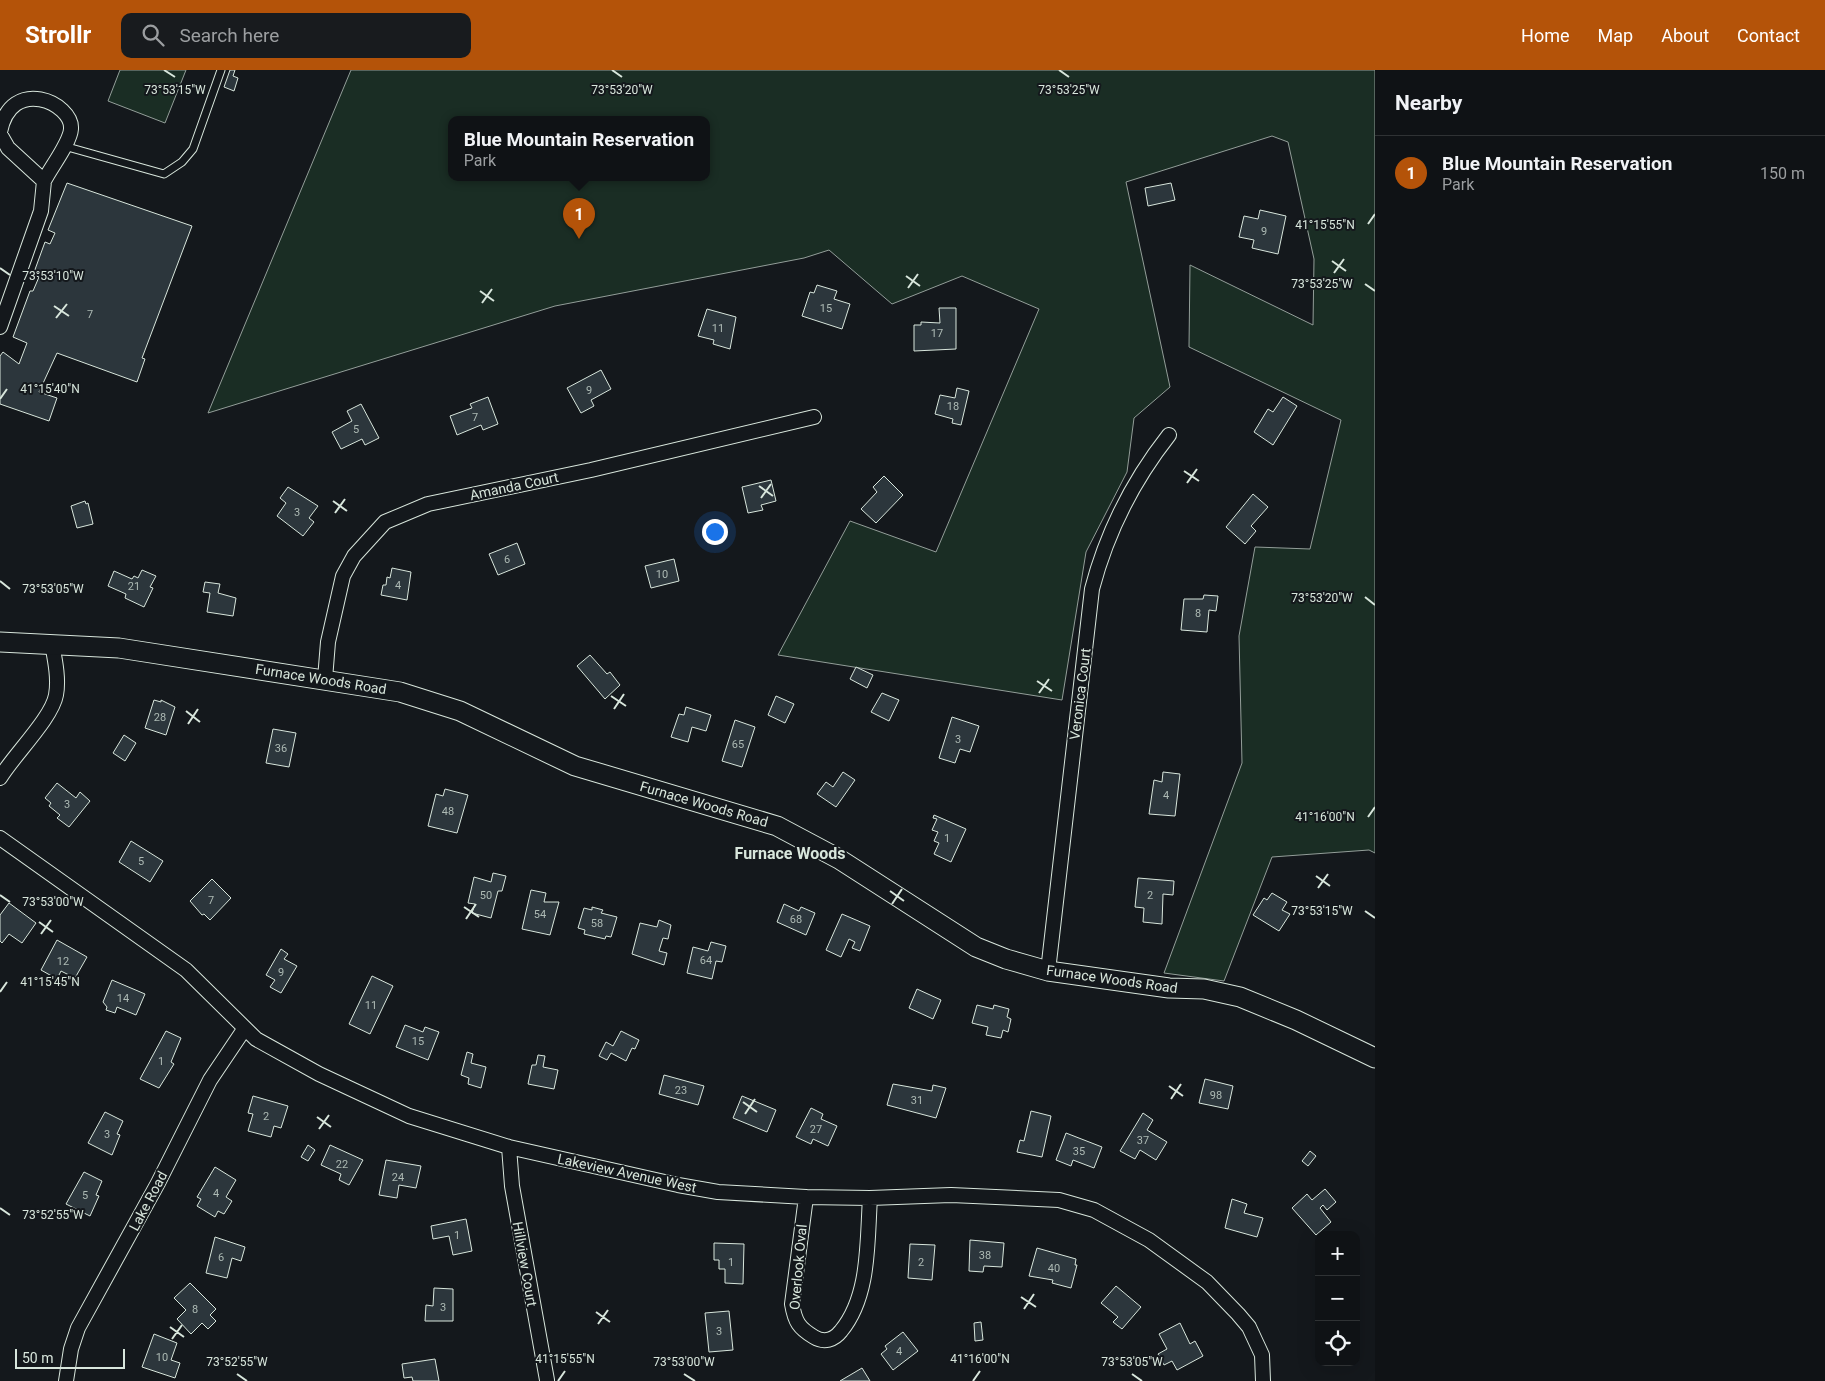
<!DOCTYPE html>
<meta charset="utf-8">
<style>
body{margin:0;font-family:Roboto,sans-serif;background:#181b1e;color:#f1f3f6}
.controls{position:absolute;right:15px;bottom:15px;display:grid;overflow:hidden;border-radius:10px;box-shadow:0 5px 20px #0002}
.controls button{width:45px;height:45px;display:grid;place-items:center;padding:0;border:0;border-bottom:1px solid #2f3234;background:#0f1215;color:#f1f3f6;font:25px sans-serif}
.scale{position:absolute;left:15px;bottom:12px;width:110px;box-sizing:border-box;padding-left:5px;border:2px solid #d8e6dc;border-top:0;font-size:14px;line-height:18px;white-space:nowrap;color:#d8e6dc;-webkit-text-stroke:4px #14181c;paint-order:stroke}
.you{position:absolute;left:714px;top:461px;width:18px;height:18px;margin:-12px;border:4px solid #fff;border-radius:50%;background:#1a73e8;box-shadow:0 0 0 8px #1a73e833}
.badge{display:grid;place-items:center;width:32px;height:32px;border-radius:50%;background:#b45309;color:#fff;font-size:16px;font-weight:700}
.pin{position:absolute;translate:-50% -41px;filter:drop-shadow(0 1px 2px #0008)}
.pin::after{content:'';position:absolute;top:26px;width:18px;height:15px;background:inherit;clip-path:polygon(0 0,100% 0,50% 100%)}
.popup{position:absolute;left:448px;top:46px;width:262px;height:65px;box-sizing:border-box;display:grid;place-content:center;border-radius:10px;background:#0f1215;filter:drop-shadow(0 1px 4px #0005);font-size:16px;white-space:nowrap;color:#9b9ea0}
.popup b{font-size:19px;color:#f1f3f6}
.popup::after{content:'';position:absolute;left:50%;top:100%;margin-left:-10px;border:10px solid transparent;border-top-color:#0f1215}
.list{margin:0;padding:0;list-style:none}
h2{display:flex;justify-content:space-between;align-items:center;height:65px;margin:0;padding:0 20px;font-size:21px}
h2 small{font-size:16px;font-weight:400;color:#9b9ea0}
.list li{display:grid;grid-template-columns:32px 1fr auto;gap:15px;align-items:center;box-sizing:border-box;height:75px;padding:0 20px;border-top:1px solid #2f3234}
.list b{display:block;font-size:19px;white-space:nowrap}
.list p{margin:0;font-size:16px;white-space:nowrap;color:#9b9ea0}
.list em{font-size:16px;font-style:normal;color:#9b9ea0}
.icon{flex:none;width:28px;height:28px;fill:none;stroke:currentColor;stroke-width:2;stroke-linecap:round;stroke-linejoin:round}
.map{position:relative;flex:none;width:1375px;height:1311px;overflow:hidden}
header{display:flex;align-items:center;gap:30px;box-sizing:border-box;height:70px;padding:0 25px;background:#b45309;color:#fff}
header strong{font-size:24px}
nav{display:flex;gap:28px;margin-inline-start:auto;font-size:18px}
.search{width:350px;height:45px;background:#181b1e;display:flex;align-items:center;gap:12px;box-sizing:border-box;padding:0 18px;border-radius:10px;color:#9b9ea0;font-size:19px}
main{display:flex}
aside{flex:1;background:#0f1215}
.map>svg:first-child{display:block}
</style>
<header>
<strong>Strollr</strong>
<div class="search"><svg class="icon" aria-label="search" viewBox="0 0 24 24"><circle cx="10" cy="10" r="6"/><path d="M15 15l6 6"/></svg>Search here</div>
<nav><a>Home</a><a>Map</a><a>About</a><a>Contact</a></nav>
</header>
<main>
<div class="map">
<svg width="1375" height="1311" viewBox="0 0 1375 1311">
<rect width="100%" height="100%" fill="#14181c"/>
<path fill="#1a2d24" stroke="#939e99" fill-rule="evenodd" d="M 120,0 L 186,0 L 165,53 L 108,31 Z
M 351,0 L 1375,0 L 1375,783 L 1369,780 L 1272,787 L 1224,911 L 1164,903 L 1242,693 L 1239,566 L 1255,477 L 1310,479 L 1341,350 L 1189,277 L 1190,195 L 1313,255 L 1314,189 L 1288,72 L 1272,66 L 1126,112 L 1170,317 L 1134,348 L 1127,402 L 1086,482 L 1062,630 L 778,585 L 850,451 L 936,482 L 1039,239 L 962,206 L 892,234 L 829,180 L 804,188 L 555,236 L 208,343 ZM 452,50 L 706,50 L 706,108 L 452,108 Z"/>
<path fill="#2c363c" stroke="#d8e6dc" d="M 230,0 L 235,0 L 233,6 L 238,8 L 234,21 L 224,17 Z
M 67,113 L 192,156 L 142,288 L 145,289 L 137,312 L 57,283 L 39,322 L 57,328 L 49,351 L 0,334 L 0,286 L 3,282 L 19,294 L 27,273 L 13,267 L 30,221 L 33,221 L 39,207 L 33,205 L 45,172 L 50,174 L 55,163 L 48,160 Z
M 1171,113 L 1175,130 L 1148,136 L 1145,118 Z
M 1260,140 L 1286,146 L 1278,184 L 1252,178 L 1254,170 L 1239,167 L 1244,146 L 1258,149 Z
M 817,215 L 837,221 L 834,229 L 850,234 L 842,259 L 802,246 L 810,222 L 814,223 Z
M 939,238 L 956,238 L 956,279 L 914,281 L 914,255 L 921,255 L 921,252 L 940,253 Z
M 707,239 L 736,247 L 730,279 L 713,274 L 714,270 L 698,266 Z
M 601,300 L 611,319 L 591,330 L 594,336 L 581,343 L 567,318 Z
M 957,318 L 969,321 L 961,355 L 952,353 L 953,349 L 935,344 L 940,325 L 955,328 Z
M 488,327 L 498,354 L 483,360 L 481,355 L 457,365 L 450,346 L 472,338 L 470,334 Z
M 1283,327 L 1297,336 L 1273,375 L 1254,362 L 1268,339 L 1273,342 Z
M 361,334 L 379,368 L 365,375 L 362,369 L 341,379 L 332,362 L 352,351 L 347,341 Z
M 884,406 L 903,425 L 876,453 L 861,439 L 877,422 L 873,417 Z
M 771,410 L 776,431 L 761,435 L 763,440 L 748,443 L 742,417 Z
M 288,417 L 318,436 L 309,448 L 314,452 L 303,466 L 277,446 L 286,433 L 280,428 Z
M 1253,424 L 1268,437 L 1251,456 L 1256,461 L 1245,474 L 1226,457 Z
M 85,431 L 86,434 L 88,433 L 93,454 L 77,458 L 71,436 Z
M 517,473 L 525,494 L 498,505 L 489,484 Z
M 674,489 L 679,511 L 651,518 L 645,496 Z
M 392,498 L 411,502 L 407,530 L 381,525 L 383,515 L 386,515 L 387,507 L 390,508 Z
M 142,500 L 156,506 L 150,517 L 153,518 L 144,537 L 125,528 L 126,524 L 108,516 L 114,501 L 132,509 L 134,506 L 138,508 Z
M 205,512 L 220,514 L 218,523 L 236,528 L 233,546 L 207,542 L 210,523 L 203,522 Z
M 1204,525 L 1218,526 L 1216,541 L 1209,540 L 1207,562 L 1181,560 L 1184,529 L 1203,529 Z
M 590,585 L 607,604 L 610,602 L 620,615 L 605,629 L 577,596 Z
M 856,597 L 873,605 L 867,618 L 850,609 Z
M 882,623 L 899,630 L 889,651 L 871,642 Z
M 776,626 L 794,634 L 785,653 L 768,645 Z
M 154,630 L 161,632 L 161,630 L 175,637 L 166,665 L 145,658 Z
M 686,637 L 711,645 L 706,661 L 692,657 L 688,672 L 671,667 L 679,644 L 684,645 Z
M 952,647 L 979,656 L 970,682 L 960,679 L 955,693 L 939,688 Z
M 735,650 L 755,657 L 742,697 L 722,691 Z
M 273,659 L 296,663 L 289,697 L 266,693 Z
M 124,665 L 136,673 L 125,691 L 113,683 Z
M 843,702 L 855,710 L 836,737 L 817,724 L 826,712 L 833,717 Z
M 1163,702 L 1180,704 L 1175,746 L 1149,744 L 1154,710 L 1162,712 Z
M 57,713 L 76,728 L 80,722 L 90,731 L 69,757 L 57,748 L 60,745 L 49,736 L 51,733 L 45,728 Z
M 445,719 L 468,725 L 457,763 L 428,756 L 436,724 L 443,726 Z
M 934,745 L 966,759 L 951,792 L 934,784 L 939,773 L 934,771 L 938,762 L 932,760 L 937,749 L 933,748 Z
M 131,771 L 163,791 L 150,812 L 119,792 Z
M 493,803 L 506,806 L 502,821 L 498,821 L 491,848 L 472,843 L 475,834 L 468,833 L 474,807 L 491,812 Z
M 1138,808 L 1174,811 L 1173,825 L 1163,824 L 1162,854 L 1143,852 L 1144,838 L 1135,837 Z
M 212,809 L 231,828 L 210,850 L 204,844 L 202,845 L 190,831 Z
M 531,820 L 546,823 L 544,832 L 559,832 L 550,865 L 522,859 Z
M 1272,823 L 1287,832 L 1282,840 L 1290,844 L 1279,861 L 1253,845 L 1264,828 L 1267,830 Z
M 9,833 L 36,853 L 22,873 L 9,864 L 2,873 L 0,871 L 0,845 Z
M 784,834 L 799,841 L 801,837 L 815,843 L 806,865 L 777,852 Z
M 592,837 L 603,840 L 601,843 L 617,847 L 611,867 L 606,866 L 605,869 L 584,864 L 585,860 L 578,858 L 584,838 L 592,840 Z
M 842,844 L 870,856 L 860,881 L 852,878 L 855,872 L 849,869 L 841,887 L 826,880 Z
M 659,850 L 671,855 L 668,869 L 663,868 L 659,881 L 667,883 L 664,895 L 632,884 L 640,853 L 657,857 Z
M 57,870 L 87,887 L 75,908 L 61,901 L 57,909 L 41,900 Z
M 711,872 L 726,876 L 722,892 L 716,891 L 712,909 L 687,903 L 693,877 L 708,881 Z
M 281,879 L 288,884 L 284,889 L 297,896 L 281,923 L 270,917 L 275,910 L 266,905 Z
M 372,906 L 393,916 L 370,964 L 349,954 Z
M 112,910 L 145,924 L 136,945 L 117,937 L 115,943 L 106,940 L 107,937 L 103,932 Z
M 917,919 L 941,930 L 933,949 L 909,938 Z
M 977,935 L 993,939 L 994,935 L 1009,939 L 1007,947 L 1011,949 L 1008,962 L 1003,960 L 1001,968 L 986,965 L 988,957 L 972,953 Z
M 405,955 L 423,962 L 425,957 L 439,962 L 428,990 L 396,977 Z
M 166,961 L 181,968 L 171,992 L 174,994 L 159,1018 L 140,1009 Z
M 621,961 L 639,970 L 635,979 L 632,978 L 626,991 L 611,983 L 607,990 L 599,986 L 606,972 L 613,976 Z
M 467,982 L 473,984 L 471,993 L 486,997 L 481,1018 L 468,1014 L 469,1008 L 461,1005 Z
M 538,985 L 545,986 L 543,997 L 558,1000 L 554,1019 L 528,1014 L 532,995 L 536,995 Z
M 664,1005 L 704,1016 L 698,1035 L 659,1024 Z
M 1205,1009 L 1233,1016 L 1228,1039 L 1199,1033 Z
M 893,1014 L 932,1021 L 933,1015 L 946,1018 L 936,1048 L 887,1035 Z
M 253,1026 L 288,1036 L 281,1058 L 274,1056 L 271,1067 L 248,1061 L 253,1044 L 248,1043 Z
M 742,1026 L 776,1040 L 767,1062 L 733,1048 Z
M 811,1038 L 823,1044 L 821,1049 L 837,1056 L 828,1076 L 813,1069 L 811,1074 L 796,1067 Z
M 1031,1041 L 1051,1046 L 1042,1087 L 1017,1082 L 1020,1070 L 1024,1071 Z
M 105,1042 L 123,1051 L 117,1064 L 120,1065 L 112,1085 L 88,1073 Z
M 1143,1043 L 1153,1050 L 1147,1060 L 1167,1072 L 1156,1090 L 1140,1080 L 1135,1089 L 1120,1081 Z
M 1066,1063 L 1102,1077 L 1094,1098 L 1073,1090 L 1071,1096 L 1056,1090 Z
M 308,1075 L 315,1080 L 308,1091 L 301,1087 Z
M 330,1075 L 363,1090 L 349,1115 L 339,1110 L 341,1104 L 321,1095 Z
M 1310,1081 L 1316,1086 L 1308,1096 L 1302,1091 Z
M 386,1090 L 421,1096 L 416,1118 L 399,1115 L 397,1128 L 379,1125 Z
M 215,1097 L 236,1110 L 226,1127 L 232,1131 L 224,1144 L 218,1141 L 215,1147 L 197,1136 L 201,1129 L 197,1127 Z
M 84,1102 L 102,1111 L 96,1125 L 99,1126 L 90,1146 L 66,1134 Z
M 1325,1119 L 1336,1132 L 1327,1140 L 1323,1135 L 1320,1138 L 1331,1152 L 1316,1165 L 1292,1138 L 1307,1124 L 1312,1130 Z
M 1232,1129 L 1247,1134 L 1244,1143 L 1263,1148 L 1257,1167 L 1225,1158 Z
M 466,1149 L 472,1181 L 453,1185 L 449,1166 L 433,1169 L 431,1156 Z
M 215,1167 L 245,1177 L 241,1191 L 232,1188 L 227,1208 L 206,1203 Z
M 970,1170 L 1004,1173 L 1002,1197 L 984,1196 L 983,1202 L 969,1201 Z
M 714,1173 L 744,1174 L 743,1214 L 725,1213 L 725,1199 L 719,1199 L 719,1190 L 714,1190 Z
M 910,1174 L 935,1175 L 932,1210 L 908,1208 Z
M 1037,1178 L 1076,1189 L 1075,1195 L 1077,1195 L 1071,1218 L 1052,1213 L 1053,1210 L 1029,1206 Z
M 190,1213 L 216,1239 L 210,1245 L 216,1251 L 208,1259 L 202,1253 L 191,1264 L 177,1249 L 186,1240 L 174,1228 Z
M 1116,1216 L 1141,1237 L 1122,1259 L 1113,1252 L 1118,1247 L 1101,1233 Z
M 434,1218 L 453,1219 L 453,1251 L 425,1251 L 426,1235 L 433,1236 Z
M 729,1241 L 733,1280 L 709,1282 L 705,1243 Z
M 981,1252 L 983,1270 L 975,1271 L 974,1253 Z
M 1180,1253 L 1190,1274 L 1195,1271 L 1203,1286 L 1177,1300 L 1172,1291 L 1164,1295 L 1158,1284 L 1167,1279 L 1159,1264 Z
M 903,1262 L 918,1281 L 893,1300 L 881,1284 L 887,1279 L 885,1276 Z
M 154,1264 L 177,1273 L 171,1290 L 180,1293 L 175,1308 L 142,1297 Z
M 435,1289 L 439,1311 L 413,1311 L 412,1307 L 404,1308 L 402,1294 Z
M 862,1298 L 870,1311 L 840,1311 Z"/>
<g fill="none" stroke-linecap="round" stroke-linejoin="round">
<defs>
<path id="lane" d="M 64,76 L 164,104 L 182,92 L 193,79 L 221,0"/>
<path id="street" d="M 0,62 C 11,5 73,33 71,59 C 70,73 51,97 44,111 L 8,78 L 0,64
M 0,257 L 41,141 L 44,111
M 325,609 L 328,572 L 343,506 L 354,486 L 385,452 L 428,434 L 591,400 L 814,347
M 0,708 C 13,686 52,648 56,625 C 59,609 55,590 52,574
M 0,768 L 186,900 L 256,969 L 319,1004 L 409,1046 L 509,1077 L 678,1115 L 718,1122 L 806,1127 L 870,1128 L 951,1125 L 1059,1130 L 1094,1140 L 1149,1170 L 1207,1212 L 1238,1244 L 1249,1257 L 1262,1285 L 1263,1311
M 1048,901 L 1092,519 C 1107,462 1132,412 1169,365
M 509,1077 L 512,1116 L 547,1310
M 806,1127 L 792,1234 C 795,1252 799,1258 814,1267 C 824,1273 834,1270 841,1261 C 870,1226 867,1172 870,1128
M 66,1311 L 71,1279 L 78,1258 L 158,1113 L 210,1010 L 245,958"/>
<path id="secondary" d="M 0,572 L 119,578 L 400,622 L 460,641 L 575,696 L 777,756 L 839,789 L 976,877 L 1006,889 L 1048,901 L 1169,918 L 1204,919 L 1240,927 L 1296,950 L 1375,988"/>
</defs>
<use href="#lane" stroke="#d8e6dc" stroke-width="9"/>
<use href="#street" stroke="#d8e6dc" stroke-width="16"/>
<use href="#secondary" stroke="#d8e6dc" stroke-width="21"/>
<use href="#lane" stroke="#14181c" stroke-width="7"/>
<use href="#street" stroke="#14181c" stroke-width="14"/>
<use href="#secondary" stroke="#14181c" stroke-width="19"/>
</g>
<path fill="none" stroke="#d8e6dc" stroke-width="2" d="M 164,0 L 175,7M 612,0 L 622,7M 1059,0 L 1069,7M 1368,154 L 1375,144M 1332,191 L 1346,201M 0,198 L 10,205M 1334,203 L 1344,189M 906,206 L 920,216M 1365,214 L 1375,221M 908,218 L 918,204M 480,221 L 494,231M 482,233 L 492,219M 54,236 L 69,246M 56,248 L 67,234M 0,329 L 7,319M 1184,401 L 1199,411M 1187,413 L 1197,399M 759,416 L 773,426M 761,428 L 771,414M 333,431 L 347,441M 335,443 L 345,429M 0,511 L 10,519M 1365,527 L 1375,535M 1037,611 L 1052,621M 1039,623 L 1049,609M 611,626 L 626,636M 614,639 L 624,624M 186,641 L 200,652M 188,654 L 198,639M 1368,747 L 1375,737M 1316,806 L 1330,816M 1318,818 L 1328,804M 890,821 L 904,831M 0,825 L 10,832M 892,834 L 902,819M 464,837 L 479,847M 1365,841 L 1375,848M 466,849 L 476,834M 39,852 L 53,862M 41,864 L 51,850M 0,922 L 7,912M 1169,1016 L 1183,1026M 1171,1029 L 1181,1014M 743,1032 L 757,1042M 745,1044 L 755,1029M 317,1047 L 331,1057M 319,1059 L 329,1045M 0,1138 L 10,1145M 1021,1227 L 1036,1237M 1024,1239 L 1034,1224M 596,1242 L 610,1252M 598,1254 L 608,1240M 170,1257 L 184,1267M 172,1269 L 182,1255M 237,1304 L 247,1311M 684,1304 L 695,1311M 1132,1304 L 1142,1311M 558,1311 L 565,1301M 973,1311 L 980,1301"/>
<g text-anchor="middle" stroke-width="4" stroke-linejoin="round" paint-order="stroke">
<g font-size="11" fill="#adbab4">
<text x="1264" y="165">9</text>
<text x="826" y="242">15</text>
<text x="90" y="248">7</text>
<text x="718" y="262">11</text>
<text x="937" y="267">17</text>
<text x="589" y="324">9</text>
<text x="953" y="340">18</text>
<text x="475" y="351">7</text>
<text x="356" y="363">5</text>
<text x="297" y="446">3</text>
<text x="507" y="493">6</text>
<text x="662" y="508">10</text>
<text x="398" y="519">4</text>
<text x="134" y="520">21</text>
<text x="1198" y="547">8</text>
<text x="160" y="651">28</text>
<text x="958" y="673">3</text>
<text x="738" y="678">65</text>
<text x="281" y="682">36</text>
<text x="1166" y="729">4</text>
<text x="67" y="738">3</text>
<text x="448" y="745">48</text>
<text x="947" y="772">1</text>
<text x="141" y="795">5</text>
<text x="486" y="829">50</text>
<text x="1150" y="829">2</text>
<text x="211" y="834">7</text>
<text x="540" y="848">54</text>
<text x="796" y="853">68</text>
<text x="597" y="857">58</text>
<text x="706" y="894">64</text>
<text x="63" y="895">12</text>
<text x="281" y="906">9</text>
<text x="123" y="932">14</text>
<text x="371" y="939">11</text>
<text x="418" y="975">15</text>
<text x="161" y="995">1</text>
<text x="681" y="1024">23</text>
<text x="1216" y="1029">98</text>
<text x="917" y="1034">31</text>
<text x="266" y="1050">2</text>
<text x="816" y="1063">27</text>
<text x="107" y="1068">3</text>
<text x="1143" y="1074">37</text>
<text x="1079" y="1085">35</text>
<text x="342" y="1098">22</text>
<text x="398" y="1111">24</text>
<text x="216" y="1127">4</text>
<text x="85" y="1129">5</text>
<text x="457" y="1169">1</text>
<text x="985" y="1189">38</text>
<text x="221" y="1191">6</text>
<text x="731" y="1196">1</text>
<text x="921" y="1196">2</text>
<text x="1054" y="1202">40</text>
<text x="443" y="1241">3</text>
<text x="195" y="1243">8</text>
<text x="719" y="1265">3</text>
<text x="899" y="1285">4</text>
<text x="162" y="1291">10</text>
</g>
<g font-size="14" fill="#d8e6dc" stroke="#14181c">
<text transform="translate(514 416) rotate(-12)" y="5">Amanda Court</text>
<text transform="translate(321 609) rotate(9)" y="5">Furnace Woods Road</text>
<text transform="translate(1080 624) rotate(-83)" y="5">Veronica Court</text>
<text transform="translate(704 734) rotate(16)" y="5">Furnace Woods Road</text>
<text transform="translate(1112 909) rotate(8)" y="5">Furnace Woods Road</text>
<text transform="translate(627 1103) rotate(12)" y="5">Lakeview Avenue West</text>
<text transform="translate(148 1131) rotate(-62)" y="5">Lake Road</text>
<text transform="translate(525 1194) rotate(80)" y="5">Hillview Court</text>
<text transform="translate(798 1197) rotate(-85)" y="5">Overlook Oval</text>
</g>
<g font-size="16" font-weight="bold" fill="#d8e6dc" stroke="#14181c">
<text x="790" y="789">Furnace Woods</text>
</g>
</g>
<g font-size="12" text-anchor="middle" fill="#d8e6dc" stroke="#14181c" stroke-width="4" stroke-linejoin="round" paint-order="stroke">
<text x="175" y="24">73°53'15"W</text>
<text x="622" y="24">73°53'20"W</text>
<text x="1069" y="24">73°53'25"W</text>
<text x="1325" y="159">41°15'55"N</text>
<text x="53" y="210">73°53'10"W</text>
<text x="1322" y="218">73°53'25"W</text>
<text x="50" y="323">41°15'40"N</text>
<text x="53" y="523">73°53'05"W</text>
<text x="1322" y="532">73°53'20"W</text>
<text x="1325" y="751">41°16'00"N</text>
<text x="53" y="836">73°53'00"W</text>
<text x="1322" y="845">73°53'15"W</text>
<text x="50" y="916">41°15'45"N</text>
<text x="53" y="1149">73°52'55"W</text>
<text x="565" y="1293">41°15'55"N</text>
<text x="980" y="1293">41°16'00"N</text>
<text x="237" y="1296">73°52'55"W</text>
<text x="684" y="1296">73°53'00"W</text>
<text x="1132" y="1296">73°53'05"W</text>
</g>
</svg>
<div class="controls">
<button>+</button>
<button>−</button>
<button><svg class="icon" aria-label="locate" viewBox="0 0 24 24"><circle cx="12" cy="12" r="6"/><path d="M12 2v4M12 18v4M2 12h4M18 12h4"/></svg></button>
</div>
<div class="scale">50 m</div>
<div class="you"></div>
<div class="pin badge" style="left:579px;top:169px">1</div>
<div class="popup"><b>Blue Mountain Reservation</b>Park</div>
</div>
<aside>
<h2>Nearby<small></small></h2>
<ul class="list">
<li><span class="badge">1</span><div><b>Blue Mountain Reservation</b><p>Park</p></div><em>150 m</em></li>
</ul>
</aside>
</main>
